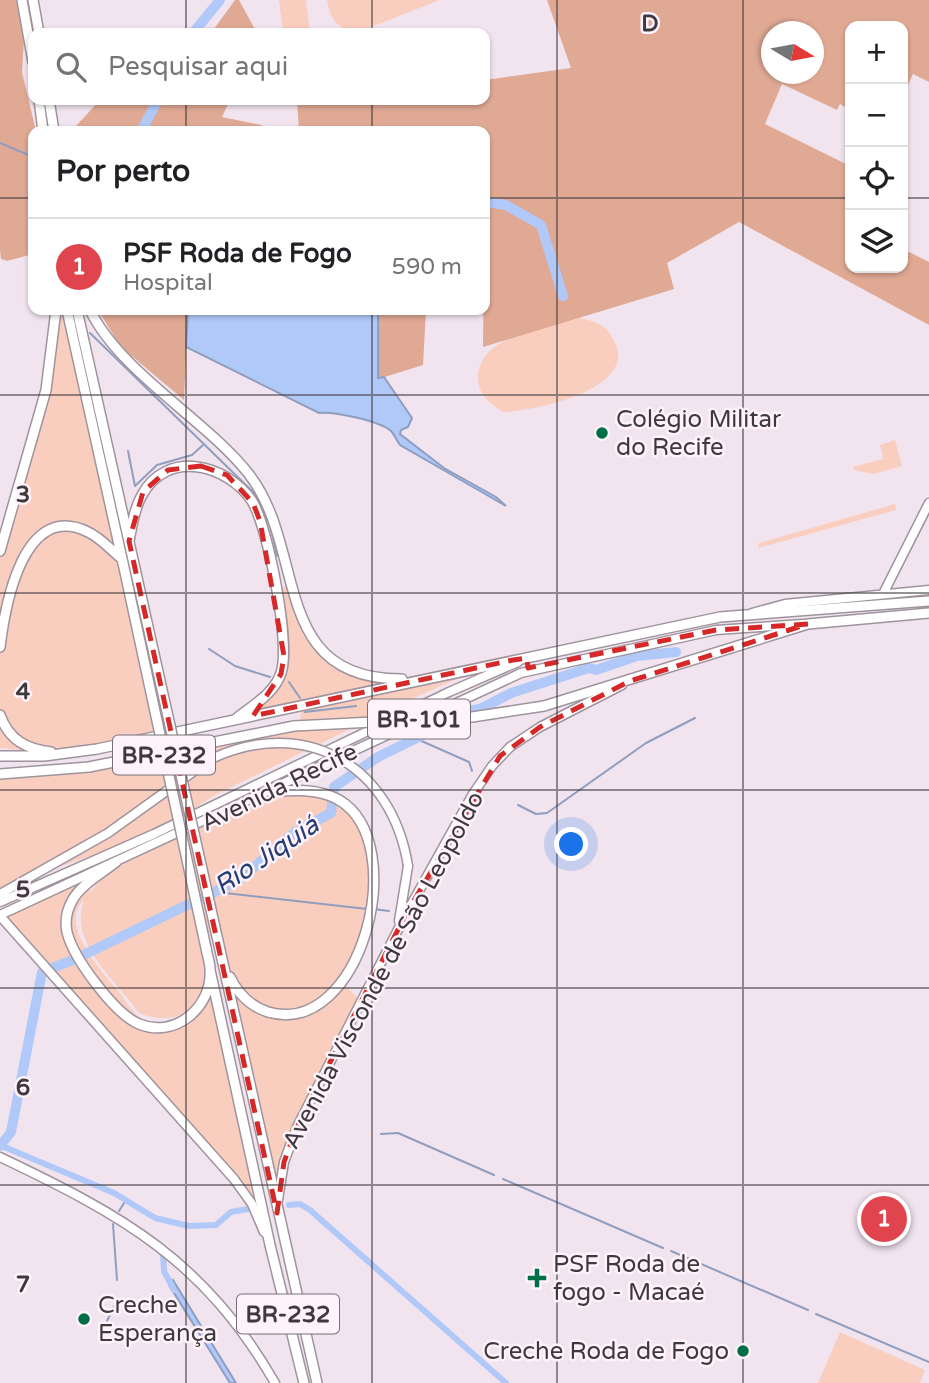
<!DOCTYPE html>
<html lang="pt">
<meta charset="utf-8">
<style>
body{margin:0;font-family:"Varela Round",sans-serif;background:#f2f2f2;color:#202124}
.controls{position:absolute;right:21px;top:21px;display:grid;overflow:hidden;border-radius:14px;box-shadow:0 2px 5px #0004}
.controls button{width:63px;height:63px;display:grid;place-items:center;padding:0;border:0;border-bottom:2px solid #e0e0e0;background:#fff;color:#202124;font:35px sans-serif}
.compass{position:absolute;left:761px;top:21px;width:63px;height:63px;border-radius:50%;background:#fff;box-shadow:0 2px 5px #0004;rotate:100deg}
.you{position:absolute;left:572px;top:845px;width:24px;height:24px;margin:-18px;border:5px solid #fff;border-radius:50%;background:#1a73e8;box-shadow:0 0 0 10px #1a73e833}
.badge{display:grid;place-items:center;width:46px;height:46px;border-radius:50%;background:#006e47;color:#fff;font-size:23px;font-weight:700}
.pin{position:absolute;translate:-50% -50%;border:4px solid #fff;box-shadow:0 2px 7px #0006}
.list{margin:0;padding:0;list-style:none}
h2{display:flex;justify-content:space-between;align-items:center;height:91px;margin:0;padding:0 28px;font-size:30px}
h2 small{font-size:23px;font-weight:400;color:#757577}
.list li{display:grid;grid-template-columns:46px 1fr auto;gap:21px;align-items:center;box-sizing:border-box;height:98px;padding:0 28px;border-top:2px solid #e0e0e0}
.list b{display:block;font-size:26px;white-space:nowrap}
.list p{margin:0;font-size:23px;white-space:nowrap;color:#757577}
.list em{font-size:23px;font-style:normal;color:#757577}
.icon{flex:none;width:38px;height:38px;fill:none;stroke:currentColor;stroke-width:2;stroke-linecap:round;stroke-linejoin:round}
.map{position:relative;flex:none;width:929px;height:1383px;overflow:hidden}
.search{position:absolute;background:#fff;box-shadow:0 2px 5px #0004;left:28px;top:28px;width:462px;height:77px;display:flex;align-items:center;gap:18px;box-sizing:border-box;padding:0 24px;border-radius:14px;color:#757577;font-size:26px}
.panel{position:absolute;background:#fff;box-shadow:0 2px 5px #0004;left:28px;top:126px;width:462px;height:189px;border-radius:14px}
.map>svg:first-child{display:block}
</style>
<div class="map">
<svg width="929" height="1383" viewBox="0 0 929 1383">
<rect width="100%" height="100%" fill="#f2e4ef"/>
<path fill="#facebe" d="M 279,0 L 306,0 L 310,33 L 283,33 Z
M 327,0 L 440,0 L 356,33 C 337,29 330,18 327,0 Z
M 57,310 L 62,310 L 114,539 C 145,597 152,671 162,735 C 107,747 56,754 0,748 L 0,559 L 46,394 Z
M 580,318 C 599,322 609,327 616,345 C 634,390 535,411 504,412 C 491,405 479,395 478,380 C 476,335 545,328 580,318 Z
M 895,440 L 902,466 L 874,474 L 854,470 L 853,467 L 883,459 L 880,445 Z
M 895,504 L 896,510 L 758,548 L 759,543 Z
M 286,584 L 303,635 L 326,661 L 349,674 L 386,682 L 514,654 L 416,697 L 217,794 L 154,834 L 53,869 L 113,832 L 107,832 L 0,891 L 0,772 L 27,774 L 118,758 L 300,720 L 302,710 L 241,723 C 251,713 264,705 274,694 C 299,664 287,628 280,593 Z
M 296,790 L 343,800 L 356,809 L 370,831 L 374,848 L 373,905 L 341,982 L 360,1000 L 296,1127 L 277,1206 L 221,937 L 204,936 C 206,952 209,970 205,986 C 198,1018 165,1024 139,1013 C 116,981 67,941 84,900 C 57,924 103,972 119,992 C 125,999 131,1011 139,1017 C 160,1032 199,1021 209,998 C 213,988 214,978 214,967 L 264,1206 L 255,1203 L 3,918 L 96,876 L 88,894 C 124,847 239,811 296,790 Z
M 840,1332 L 925,1370 L 920,1383 L 818,1383 Z"/>
<path fill="#e0a994" fill-rule="evenodd" d="M 0,0 L 16,0 L 24,39 L 22,72 L 36,131 L 33,254 L 7,261 L 1,259 L 0,249 Z
M 235,0 L 239,0 L 257,33 L 211,33 Z
M 547,0 L 929,0 L 929,82 L 913,74 L 903,95 L 903,26 L 850,26 L 850,110 L 840,104 L 837,110 L 782,84 L 765,124 L 848,165 L 850,268 L 903,268 L 903,249 L 929,262 L 929,325 L 739,222 L 667,263 L 674,289 L 483,347 L 485,131 L 299,131 L 297,100 L 409,100 L 411,102 L 485,100 L 485,80 L 571,68 ZM 772,32 L 814,32 L 814,74 L 772,74 Z
M 100,100 L 230,100 L 222,117 L 261,125 L 271,131 L 80,131 L 76,126 Z
M 98,310 L 188,310 L 184,400 L 120,346 Z
M 378,310 L 426,310 L 423,365 L 378,379 Z"/>
<path fill="#b0c9f8" stroke="#8e9ec0" stroke-width="2" d="M 188,310 L 378,310 L 378,378 L 384,377 L 412,418 L 408,427 L 401,430 L 400,434 L 444,468 L 496,497 L 506,506 L 400,445 C 397,441 394,434 391,431 C 380,421 333,411 319,413 L 186,347 Z
M 173,1280 L 236,1383 L 230,1383 L 169,1285 Z"/>
<g fill="none" stroke-linecap="round" stroke-linejoin="round">
<path stroke="#8e9ec0" stroke-width="2" d="M 0,143 L 31,156
M 90,333 L 253,492 L 270,525 L 277,556
M 128,451 L 135,486 L 157,465 L 192,455 L 203,445
M 209,649 L 235,666 L 270,677
M 289,682 L 300,698
M 305,712 L 356,706
M 417,739 L 469,762 L 472,771
M 518,805 L 536,814 L 547,813 L 646,743 L 695,718
M 216,892 L 367,909
M 373,909 L 389,911
M 381,1134 L 398,1133 L 494,1175
M 503,1179 L 663,1248
M 303,1206 L 304,1206
M 119,1211 L 126,1200
M 113,1224 L 117,1280
M 671,1251 L 808,1310
M 816,1314 L 929,1362
M 107,1321 L 118,1299"/>
<path stroke="#b0c9f8" stroke-width="6" d="M 2,1146 L 114,1193 L 155,1218 L 189,1226 L 216,1225 L 231,1212 L 248,1209
M 289,1205 L 300,1204 L 310,1210 L 506,1383
M 163,1253 L 164,1271 L 174,1290"/>
<path stroke="#b0c9f8" stroke-width="10" d="M 193,33 L 220,0
M 141,131 L 158,100
M 485,202 L 506,205 L 541,225 L 563,296
M 0,1146 L 11,1132 L 42,972 L 73,960 L 239,880 L 295,832 L 331,813 L 334,787 L 378,757 L 433,730 L 454,725 L 469,711 L 482,708 L 511,693 L 589,668 L 596,670 L 637,656 L 676,652"/>
<defs>
<path id="major" d="M 883,594 L 929,503
M 752,613 L 785,604 L 929,590
M 0,894 L 108,833 L 211,759
M 0,902 L 154,834 L 449,692 L 518,662
M 0,915 L 521,673 L 716,630 L 803,624
M 0,916 L 234,1179 L 252,1204 L 264,1232
M 399,921 L 408,866
M 0,1157 C 124,1216 204,1260 275,1383
M 278,1200 L 284,1162 L 297,1127 L 406,914 L 473,794 L 492,766 L 510,747 L 540,727 L 622,685"/>
<path id="highway" d="M 22,0 L 33,62
M 33,0 L 39,33
M 39,100 L 43,131
M 49,100 L 54,131
M 67,310 L 123,563
M 77,310 L 134,564
M 90,310 C 120,372 206,420 248,473 C 308,548 268,680 402,679
M 129,541 C 132,526 134,509 142,495 C 167,449 227,464 252,501 C 268,527 291,644 281,673 C 274,694 253,705 237,718
M 0,551 L 46,390 L 56,310
M 0,647 C 5,606 23,500 88,532 C 101,538 111,550 122,559
M 544,706 L 808,624 L 929,613
M 0,715 C 9,740 26,749 51,752
M 0,756 L 44,756 L 97,749 L 720,617 L 929,601
M 0,774 L 89,767 L 294,726
M 116,862 C 102,873 80,885 72,901 C 67,910 65,922 67,932 C 73,958 115,1014 139,1024 C 175,1039 213,1007 210,969 C 210,962 207,955 206,948
M 218,941 L 317,1383
M 210,970 L 270,1245 L 304,1383
M 230,977 C 238,994 250,1006 268,1012 C 361,1039 412,843 339,800 C 318,788 294,790 271,792"/>
</defs>
<use href="#major" stroke="#9f939d" stroke-width="11"/>
<use href="#highway" stroke="#9f939d" stroke-width="12"/>
<use href="#major" stroke="#fff" stroke-width="8"/>
<use href="#highway" stroke="#fff" stroke-width="9"/>
<defs>
<path id="major-bridge" d="M 211,759 C 305,715 392,765 408,866"/>
<path id="highway-bridge" d="M 123,563 L 206,948
M 134,564 L 218,941
M 294,726 L 472,717 L 544,706"/>
</defs>
<use href="#major-bridge" stroke="#9f939d" stroke-width="11" stroke-linecap="butt"/>
<use href="#highway-bridge" stroke="#9f939d" stroke-width="12" stroke-linecap="butt"/>
<use href="#major-bridge" stroke="#fff" stroke-width="8"/>
<use href="#highway-bridge" stroke="#fff" stroke-width="9"/>
</g>
<path fill="none" stroke="#d62828" stroke-width="5" stroke-dasharray="14 9" stroke-linejoin="round" d="M 201,466 L 227,475 L 253,503 L 260,521 L 284,656 L 281,674 L 253,716 L 513,660 L 527,658 L 528,668 L 716,630 L 808,624 L 630,681 L 540,727 L 500,756 L 406,914 L 297,1127 L 284,1162 L 277,1213 L 129,541 L 143,492 L 168,470 Z"/>
<path fill="none" stroke="#3e393d" stroke-width="2" stroke-opacity="0.55" d="M 186,0 L 186,33M 372,0 L 372,33M 557,0 L 557,1383M 743,0 L 743,1383M 186,100 L 186,131M 372,100 L 372,131M 0,198 L 33,198M 485,198 L 850,198M 903,198 L 929,198M 186,310 L 186,1383M 372,310 L 372,1383M 0,395 L 929,395M 0,593 L 929,593M 0,790 L 929,790M 0,988 L 929,988M 0,1185 L 929,1185"/>
<g fill="#006e47" stroke="#fef2fb" stroke-width="2.5">
<circle cx="602" cy="433" r="7"/>
<path d="M533.5 1267.5h7v7h7v7h-7v7h-7v-7h-7v-7h7z"/>
<circle cx="84" cy="1319" r="7"/>
<circle cx="743" cy="1351" r="7"/>
</g>
<g text-anchor="middle" stroke-width="5" stroke-linejoin="round" paint-order="stroke">
<g fill="#fef2fb" stroke="#787076" stroke-width="2">
<rect x="368" y="699.5" width="102" height="39" rx="5"/>
<rect x="113" y="735.5" width="102" height="39" rx="5"/>
<rect x="237" y="1294.5" width="102" height="39" rx="5"/>
</g>
<g font-size="23" font-weight="bold" fill="#3e393d">
<text x="419" y="727">BR-101</text>
<text x="164" y="763">BR-232</text>
<text x="288" y="1322">BR-232</text>
</g>
<g font-size="24" fill="#3e393d" stroke="#fef2fb" text-anchor="start">
<text x="616" y="427">Colégio Militar<tspan x="616" dy="28">do Recife</tspan></text>
<text x="553" y="1272">PSF Roda de<tspan x="553" dy="28">fogo - Macaé</tspan></text>
<text x="98" y="1313">Creche<tspan x="98" dy="28">Esperança</tspan></text>
<text x="729" y="1359" text-anchor="end">Creche Roda de Fogo</text>
</g>
<g font-size="24" fill="#3e393d" stroke="#fef2fb">
<text transform="translate(279 787) rotate(-26)" y="8">Avenida Recife</text>
<text transform="translate(383 970) rotate(-62)" y="8">Avenida Visconde de São Leopoldo</text>
</g>
<g font-size="26" font-style="italic" fill="#233d75" stroke="#fef2fb">
<text transform="translate(266 855) rotate(-34)" y="9">Rio Jiquiá</text>
</g>
</g>
<g font-size="23" text-anchor="middle" font-weight="bold" fill="#3e393d" stroke="#fef2fb" stroke-width="5" stroke-linejoin="round" paint-order="stroke">
<text x="650" y="31">D</text>
<text x="23" y="502">3</text>
<text x="23" y="699">4</text>
<text x="23" y="897">5</text>
<text x="23" y="1095">6</text>
<text x="23" y="1292">7</text>
</g>
</svg>
<div class="controls">
<button>+</button>
<button>−</button>
<button><svg class="icon" aria-label="locate" viewBox="0 0 24 24"><circle cx="12" cy="12" r="6"/><path d="M12 2v4M12 18v4M2 12h4M18 12h4"/></svg></button>
<button><svg class="icon" aria-label="layers" viewBox="0 0 24 24"><path d="M12 4l9 5-9 5-9-5zM3 14l9 5 9-5"/></svg></button>
</div>
<svg class="compass" viewBox="-18 -18 36 36"><path d="M0-13l5 13h-10z" fill="#e53935"/><path d="M0 13l5-13h-10z" fill="#757577"/></svg>
<div class="you"></div>
<div class="pin badge" style="left:884px;top:1219px;background:#e0444e">1</div>
<div class="search"><svg class="icon" aria-label="search" viewBox="0 0 24 24"><circle cx="10" cy="10" r="6"/><path d="M15 15l6 6"/></svg>Pesquisar aqui</div>
<section class="panel">
<h2>Por perto<small></small></h2>
<ul class="list">
<li><span class="badge" style="background:#e0444e">1</span><div><b>PSF Roda de Fogo</b><p>Hospital</p></div><em>590 m</em></li>
</ul>
</section>
</div>
